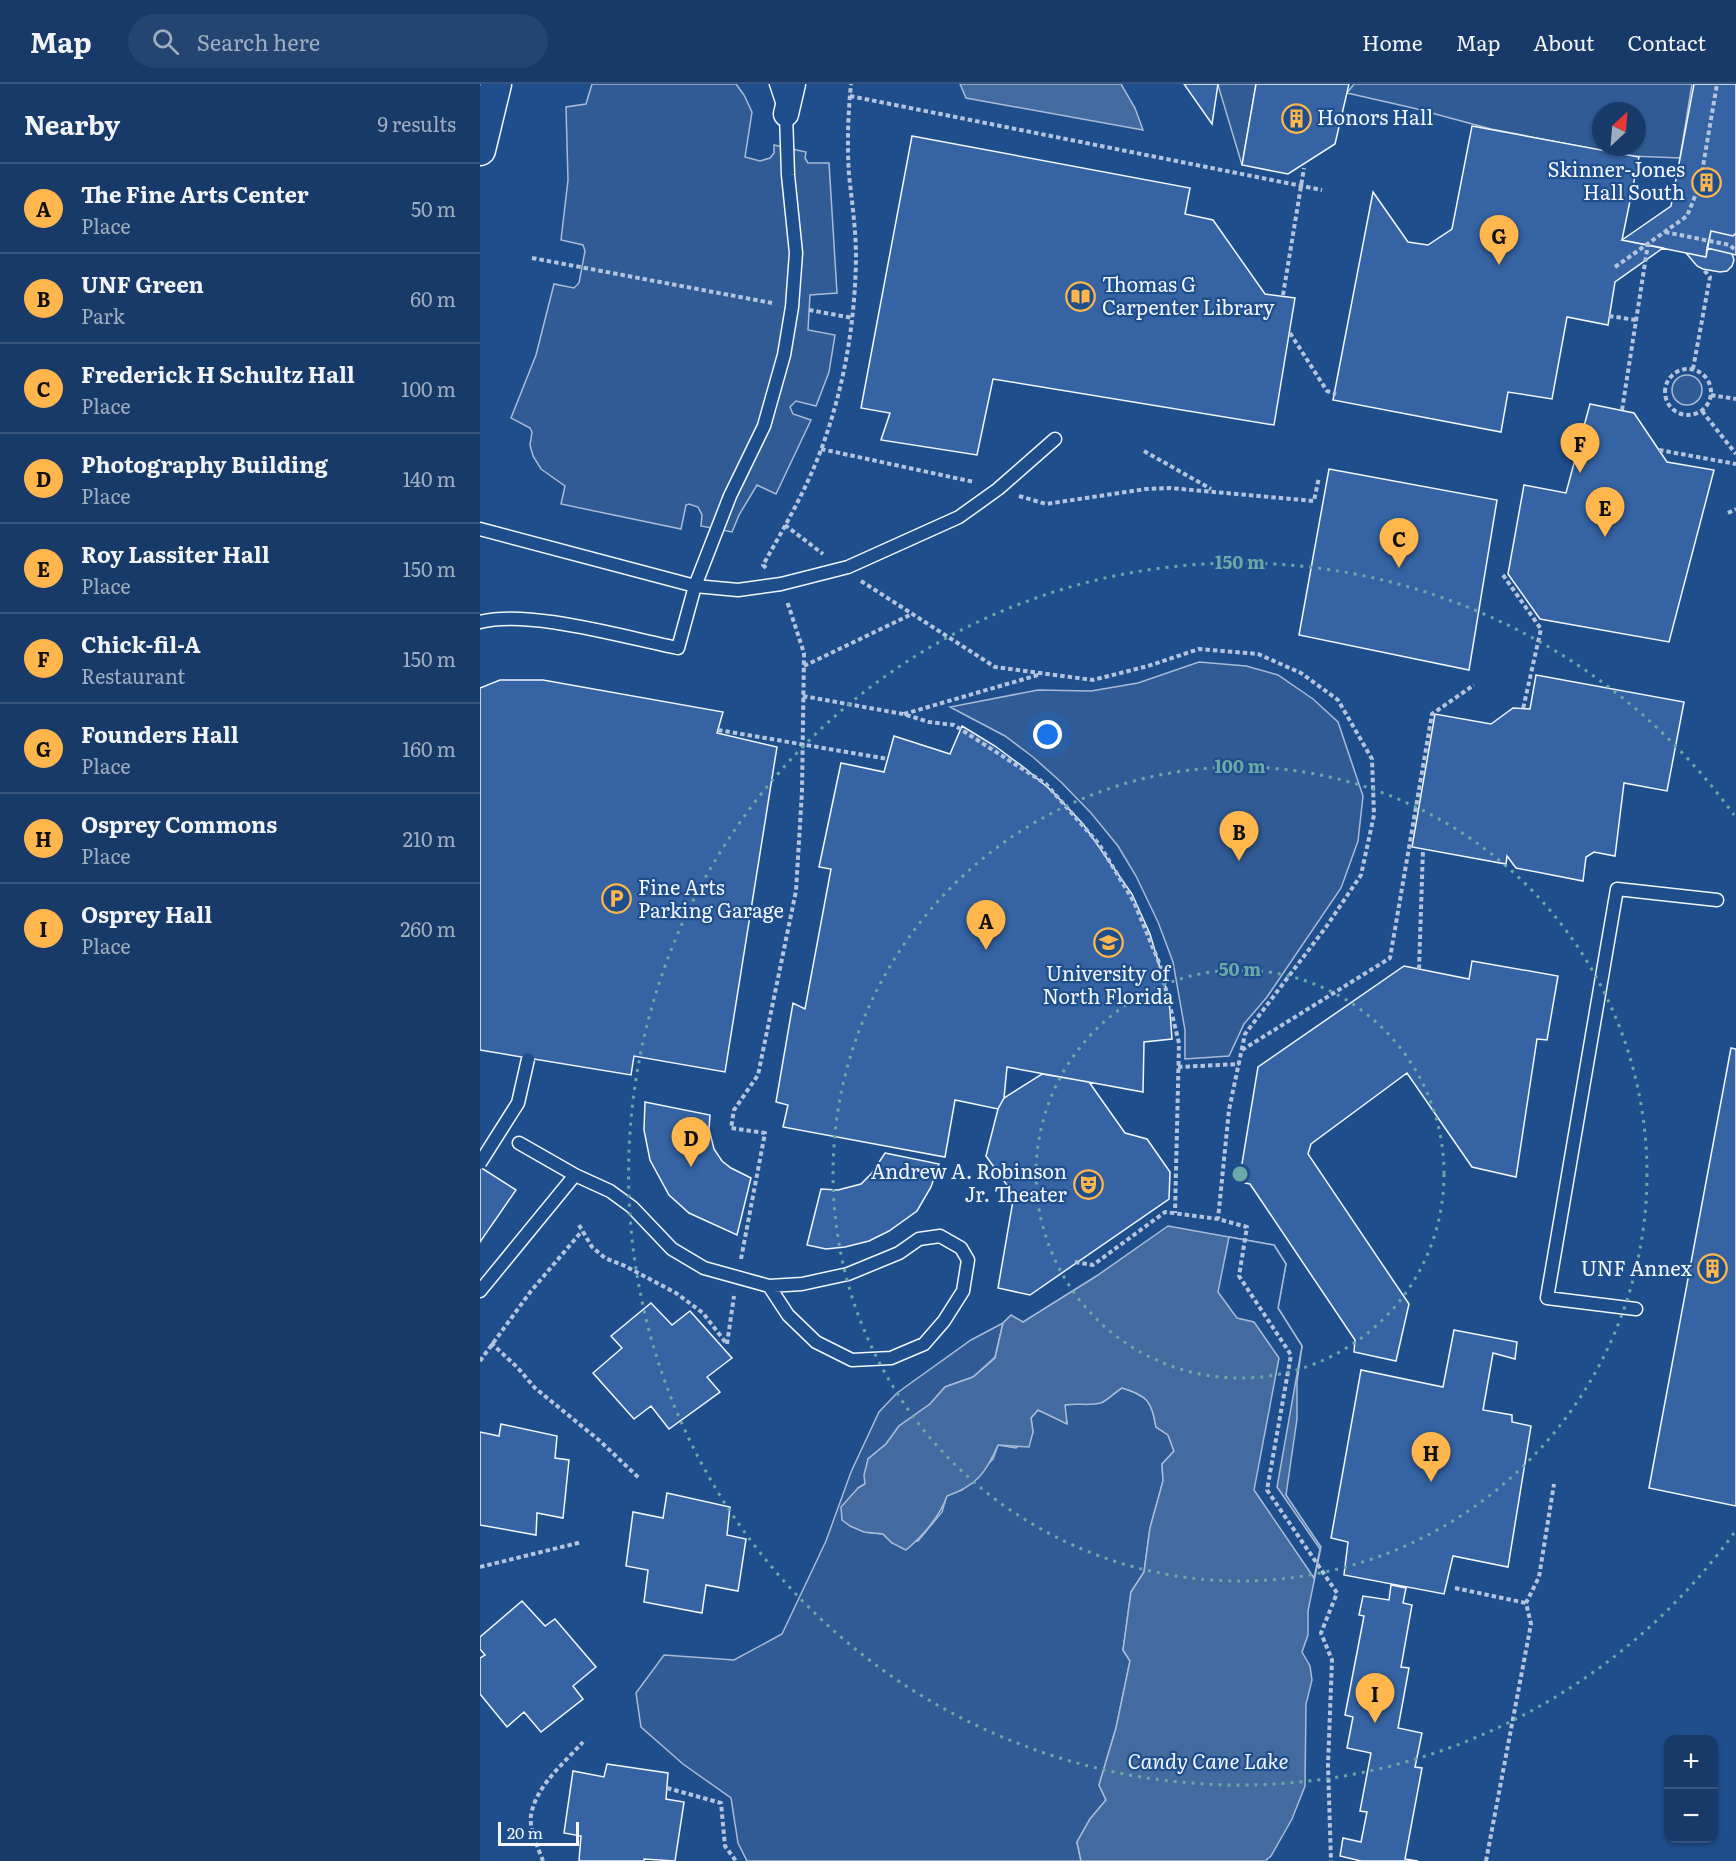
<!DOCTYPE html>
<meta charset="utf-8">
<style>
body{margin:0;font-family:Literata,serif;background:#244571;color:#f1f3f6}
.controls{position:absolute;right:18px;bottom:18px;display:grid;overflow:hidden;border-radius:12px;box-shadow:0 2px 4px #0004}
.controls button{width:54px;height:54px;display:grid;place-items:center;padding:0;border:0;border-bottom:2px solid #36547d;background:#173a69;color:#f1f3f6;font:30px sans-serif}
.compass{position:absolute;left:1112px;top:18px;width:54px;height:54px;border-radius:50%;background:#173a69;box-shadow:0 2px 4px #0004;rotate:26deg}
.scale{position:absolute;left:18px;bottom:15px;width:81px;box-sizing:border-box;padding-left:6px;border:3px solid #f2f6ff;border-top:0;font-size:16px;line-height:21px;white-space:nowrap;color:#f2f6ff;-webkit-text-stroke:4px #1f4e8c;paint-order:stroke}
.you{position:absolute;left:568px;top:651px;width:21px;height:21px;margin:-15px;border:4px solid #fff;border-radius:50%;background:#1a73e8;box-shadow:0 0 0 9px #1a73e833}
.badge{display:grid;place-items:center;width:39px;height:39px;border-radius:50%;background:#ffb74d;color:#111;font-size:20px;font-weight:700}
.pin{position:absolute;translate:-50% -50px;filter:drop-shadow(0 2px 3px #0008)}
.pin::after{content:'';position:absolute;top:32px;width:21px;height:18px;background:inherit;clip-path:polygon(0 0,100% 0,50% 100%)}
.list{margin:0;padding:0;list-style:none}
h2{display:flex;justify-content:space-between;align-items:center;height:78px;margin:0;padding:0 24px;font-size:26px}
h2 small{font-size:20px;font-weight:400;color:#9eadc0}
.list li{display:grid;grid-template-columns:39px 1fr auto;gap:18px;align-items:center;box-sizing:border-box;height:90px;padding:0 24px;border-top:2px solid #36547d}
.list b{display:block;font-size:22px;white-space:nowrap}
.list p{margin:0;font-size:20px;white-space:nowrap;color:#9eadc0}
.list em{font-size:20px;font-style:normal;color:#9eadc0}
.icon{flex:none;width:33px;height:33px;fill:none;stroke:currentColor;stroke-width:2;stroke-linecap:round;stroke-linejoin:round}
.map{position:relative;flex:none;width:1256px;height:1777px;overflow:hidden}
header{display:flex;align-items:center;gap:36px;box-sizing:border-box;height:84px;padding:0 30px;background:#173a69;border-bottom:2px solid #36547d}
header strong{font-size:28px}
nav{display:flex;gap:33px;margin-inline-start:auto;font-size:21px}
.search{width:420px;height:54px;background:#244571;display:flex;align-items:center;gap:15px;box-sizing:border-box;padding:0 21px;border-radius:33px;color:#9eadc0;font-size:22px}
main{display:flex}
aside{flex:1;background:#173a69}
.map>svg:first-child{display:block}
</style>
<header>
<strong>Map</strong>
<div class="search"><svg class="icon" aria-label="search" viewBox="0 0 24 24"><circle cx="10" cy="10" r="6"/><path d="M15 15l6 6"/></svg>Search here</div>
<nav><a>Home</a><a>Map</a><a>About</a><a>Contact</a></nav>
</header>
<main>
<aside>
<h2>Nearby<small>9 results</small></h2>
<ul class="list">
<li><span class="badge">A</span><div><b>The Fine Arts Center</b><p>Place</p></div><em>50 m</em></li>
<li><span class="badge">B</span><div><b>UNF Green</b><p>Park</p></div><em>60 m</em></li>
<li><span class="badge">C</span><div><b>Frederick H Schultz Hall</b><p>Place</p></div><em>100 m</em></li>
<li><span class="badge">D</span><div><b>Photography Building</b><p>Place</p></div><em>140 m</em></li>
<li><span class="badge">E</span><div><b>Roy Lassiter Hall</b><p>Place</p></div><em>150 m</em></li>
<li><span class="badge">F</span><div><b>Chick-fil-A</b><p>Restaurant</p></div><em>150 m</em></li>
<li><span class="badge">G</span><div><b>Founders Hall</b><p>Place</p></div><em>160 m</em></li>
<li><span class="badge">H</span><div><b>Osprey Commons</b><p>Place</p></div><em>210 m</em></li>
<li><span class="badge">I</span><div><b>Osprey Hall</b><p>Place</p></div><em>260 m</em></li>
</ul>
</aside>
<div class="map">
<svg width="1256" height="1777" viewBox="0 0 1256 1777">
<rect width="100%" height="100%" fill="#1f4e8c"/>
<path fill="#305b95" stroke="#a8bbd7" stroke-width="1.5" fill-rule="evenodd" d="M 112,0 L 256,0 L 264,11 L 272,28 L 265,73 L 280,77 L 290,74 L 294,69 L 294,61 L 326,68 L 325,74 L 328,79 L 349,79 L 357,209 L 330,211 L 328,246 L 355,251 L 349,288 L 336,322 L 316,317 L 310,323 L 313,330 L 331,336 L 296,410 L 277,401 L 259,431 L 252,448 L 221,442 L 222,431 L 218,423 L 209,420 L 206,421 L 201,445 L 81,420 L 85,402 L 61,385 L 53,372 L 50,361 L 52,348 L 50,344 L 31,334 L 56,271 L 74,200 L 94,204 L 99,199 L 105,167 L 103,161 L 81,156 L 88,96 L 86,23 L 106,20 Z
M 738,0 L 776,0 L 762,81 L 738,1 Z
M 874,0 L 1212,0 L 1200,74 L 1150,72 L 1011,45 L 933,24 L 867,9 ZM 1121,27 L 1157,27 L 1157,63 L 1121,63 Z
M1192 306a15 15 0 1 1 30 0a15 15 0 1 1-30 0Z
M 719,578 L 766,582 L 798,591 L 833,615 L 858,638 L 883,712 L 878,757 L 861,804 L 787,913 L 764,940 L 749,972 L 705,975 L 705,946 L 693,878 L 678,838 L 656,792 L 638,762 L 611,729 L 581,698 L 553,673 L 525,652 L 470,623 L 558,606 L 611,607 L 658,599 Z
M 523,1239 L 515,1273 L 493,1293 L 465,1303 L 450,1320 L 419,1342 L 406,1360 L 388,1375 L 385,1400 L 378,1404 L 384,1448 L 403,1450 L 412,1459 L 438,1457 L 462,1428 L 467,1411 L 482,1406 L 513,1375 L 518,1361 L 536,1364 L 553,1348 L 551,1334 L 558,1326 L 587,1339 L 584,1321 L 598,1319 L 611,1320 L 623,1318 L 642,1304 L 654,1308 L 668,1316 L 673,1328 L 676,1343 L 688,1351 L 694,1367 L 682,1380 L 683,1397 L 670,1444 L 664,1488 L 651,1508 L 643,1566 L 650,1577 L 636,1644 L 619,1701 L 626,1716 L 610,1735 L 597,1758 L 601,1777 L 267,1777 L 258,1759 L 251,1714 L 203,1680 L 161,1643 L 156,1609 L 184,1571 L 254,1576 L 302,1550 L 346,1457 L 371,1388 L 399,1328 L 417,1309 L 491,1256 Z"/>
<path fill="#446ba0" stroke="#a8bbd7" stroke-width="1.5" d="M 480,0 L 641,0 L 655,24 L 663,46 L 486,14 Z
M 688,1142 L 794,1161 L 806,1180 L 798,1224 L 822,1262 L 817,1298 L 817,1335 L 806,1411 L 841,1463 L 828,1527 L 828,1551 L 822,1568 L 830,1582 L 832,1596 L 826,1620 L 825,1702 L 812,1735 L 791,1772 L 785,1777 L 601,1777 L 597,1758 L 610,1735 L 626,1716 L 619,1701 L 636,1644 L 650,1577 L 643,1566 L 651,1508 L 664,1488 L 670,1444 L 683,1397 L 682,1380 L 694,1367 L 688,1351 L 676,1343 C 672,1318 667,1311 642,1304 C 635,1308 628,1316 621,1319 C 609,1322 597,1319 585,1321 L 587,1340 L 558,1326 L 551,1334 L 553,1348 L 549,1363 L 518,1361 C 506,1389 496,1402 467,1412 C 460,1432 443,1452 426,1466 L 412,1459 L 403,1450 L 384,1448 L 370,1442 L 362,1436 L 361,1423 L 378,1404 L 385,1400 L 384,1391 L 388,1375 L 406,1360 L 419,1342 L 450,1320 L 465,1303 L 493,1293 L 515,1274 L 523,1239 L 531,1231 L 543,1238 L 618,1191 Z"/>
<path fill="#1f4e8c" stroke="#a8bbd7" stroke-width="1.5" d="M 749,1153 L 794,1161 L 806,1180 L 798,1224 L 822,1262 L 797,1403 L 840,1465 L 834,1494 L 774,1406 L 799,1274 L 774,1238 L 757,1234 L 738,1208 Z"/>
<path fill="#3563a3" stroke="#f2f6ff" stroke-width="1.5" d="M 704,0 L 738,0 L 732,40 Z
M 776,0 L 869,0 L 855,60 L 808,90 L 762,81 Z
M 1214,0 L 1256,0 L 1256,149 L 1253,152 L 1231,147 L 1226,173 L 1142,156 L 1191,122 Z
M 992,42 L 1159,73 L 1142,156 L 1183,164 L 1135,198 L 1128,241 L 1087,233 L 1072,315 L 1028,308 L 1021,348 L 853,316 L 893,108 L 928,158 L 948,161 L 972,145 Z
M 432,52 L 710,104 L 705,130 L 733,136 L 785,210 L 815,214 L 794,341 L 513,295 L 497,371 L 401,356 L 410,329 L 381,324 Z
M 1231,147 L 1253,152 L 1256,149 L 1256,171 L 1227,164 Z
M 1227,164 L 1252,170 L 1254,176 L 1252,182 L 1247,187 L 1240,188 L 1223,185 L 1217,182 L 1206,169 L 1226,173 Z
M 1110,320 L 1154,329 L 1187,378 L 1234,386 L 1189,558 L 1060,535 L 1028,490 L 1044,401 L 1086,409 Z
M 849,385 L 1017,416 L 989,586 L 819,551 Z
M 1056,591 L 1204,618 L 1187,707 L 1144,699 L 1135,772 L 1114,768 L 1106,773 L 1103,797 L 1036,784 L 1027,772 L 1026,780 L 932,763 L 955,630 L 1011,640 L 1033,624 L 1050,625 Z
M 20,596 L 63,596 L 243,628 L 237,649 L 297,663 L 245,988 L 154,972 L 151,991 L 0,966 L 0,604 Z
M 482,642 L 515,662 L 546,685 L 573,708 L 603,740 L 652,810 L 670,850 L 689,914 L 692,955 L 664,958 L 663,1008 L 527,983 L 524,1014 L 518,1025 L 475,1016 L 465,1073 L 303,1043 L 308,1021 L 296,1018 L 313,919 L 325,925 L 351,785 L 339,783 L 361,679 L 404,688 L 414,652 L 470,670 Z
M 992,877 L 1078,892 L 1067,956 L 1057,955 L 1036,1093 L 992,1083 L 927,989 L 831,1060 L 828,1070 L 929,1220 L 916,1277 L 874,1268 L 875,1256 L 770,1100 L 759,1098 L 778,983 L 924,882 L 989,895 Z
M 1251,964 L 1256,965 L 1256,1422 L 1169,1404 Z
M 562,990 L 609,998 L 645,1049 L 667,1055 L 690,1088 L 689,1115 L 550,1211 L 518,1204 L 534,1111 L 506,1072 L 518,1025 L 524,1014 Z
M 165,1018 L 230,1031 L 229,1045 L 234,1065 L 242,1077 L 251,1084 L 271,1094 L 257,1151 L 209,1129 L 189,1111 L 170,1076 L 164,1046 Z
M 405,1069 L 459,1080 L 451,1103 L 437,1127 L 409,1147 L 389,1157 L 365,1163 L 346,1165 L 327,1161 L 341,1105 L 358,1106 L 381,1100 L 392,1089 Z
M 0,1083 L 36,1106 L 0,1158 Z
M 171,1219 L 192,1241 L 210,1227 L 252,1274 L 227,1293 L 240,1308 L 189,1345 L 171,1322 L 154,1335 L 113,1289 L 142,1264 L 131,1252 Z
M 974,1246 L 1037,1258 L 1035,1275 L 1013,1269 L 1003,1326 L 1032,1331 L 1032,1338 L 1051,1342 L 1028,1483 L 973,1472 L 964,1510 L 864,1491 L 868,1458 L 851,1454 L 881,1286 L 963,1303 Z
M 21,1340 L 77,1352 L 75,1374 L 89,1376 L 83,1434 L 57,1429 L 56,1451 L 0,1441 L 0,1348 L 19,1352 Z
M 187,1409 L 250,1423 L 247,1451 L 266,1455 L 258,1507 L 226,1501 L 222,1529 L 164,1518 L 168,1486 L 146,1482 L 153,1428 L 183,1434 Z
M 911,1501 L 926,1504 L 923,1519 L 932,1521 L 921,1583 L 929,1584 L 918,1644 L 942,1649 L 935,1683 L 942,1684 L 925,1775 L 938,1777 L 881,1777 L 860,1772 L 863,1754 L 881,1758 L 887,1728 L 880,1727 L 891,1669 L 867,1664 L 873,1633 L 865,1631 L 884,1532 L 879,1531 L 883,1512 L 909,1516 Z
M 42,1517 L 65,1542 L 75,1535 L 116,1583 L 93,1602 L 103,1615 L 61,1648 L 44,1628 L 27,1643 L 0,1610 L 0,1574 L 5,1571 L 0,1565 L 0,1553 Z
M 127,1680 L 188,1689 L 186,1715 L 204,1718 L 195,1777 L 164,1775 L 164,1777 L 99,1777 L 101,1752 L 84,1749 L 93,1687 L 124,1693 Z"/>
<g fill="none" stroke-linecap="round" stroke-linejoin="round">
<defs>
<path id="service" d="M 0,445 L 215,502 L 258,506 L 301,500 L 368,483 L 479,433 L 518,405 L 575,355
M 0,538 C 49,525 147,554 198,564 L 215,502 L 250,412 L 284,342 L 304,271 L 312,223 L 316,169 L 308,91 L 306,30 L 296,0
M 95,1091 L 130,1107 L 152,1123 L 192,1165 L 224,1184 L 289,1202 L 322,1200 L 368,1190 L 419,1169 L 439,1155 L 460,1152 L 481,1164 L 488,1176 L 483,1207 L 464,1237 L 444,1260 L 411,1274 L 372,1276 L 336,1258 L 308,1231 L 289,1202
M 0,1207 L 95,1091 L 39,1059
M 1156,1225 L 1067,1214 L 1137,805 L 1237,816"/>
<path id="minor" d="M 306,30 L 313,0"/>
<path id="tertiary" d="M 0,66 L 16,0"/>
</defs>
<use href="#service" stroke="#f2f6ff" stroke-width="15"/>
<use href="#minor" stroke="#f2f6ff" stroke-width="27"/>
<use href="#tertiary" stroke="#f2f6ff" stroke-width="33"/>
<path stroke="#b3c4dc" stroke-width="4" stroke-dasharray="4.5 3" stroke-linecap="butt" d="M 370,12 L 842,106
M 1185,148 L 1250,161 L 1256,167
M 52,174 L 292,219
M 1135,183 L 1207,132 L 1220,100 L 1237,0
M 329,226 L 373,234
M 1129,232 L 1156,236
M 810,249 L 847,307 L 856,310
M1185 308a23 23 0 1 1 46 0a23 23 0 1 1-46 0Z
M 1213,285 L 1230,193 L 1223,185
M 1231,311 L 1256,315
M 1142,326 L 1168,160
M 1222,327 L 1256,370
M 341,365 L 494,398
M 1179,366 L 1256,380
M 664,367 L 731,405
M 539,412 L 566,420 L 666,405 L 690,404 L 834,417 L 839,393
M 1248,429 L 1256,425
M 305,441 L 343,470
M 286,484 L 283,481 C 304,444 326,406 341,366 C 364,304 375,240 376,174 C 376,146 372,119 369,91 C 367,61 368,30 371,0
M 1023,491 L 1061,545 L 1043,625
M 381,497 L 515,583 L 613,596 L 668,582 L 719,565 L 778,570 L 821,589 L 858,616 L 892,675 L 894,731 L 881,791 L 846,843 L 765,950 L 749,1026 L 738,1135
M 324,582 L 432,530
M 323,612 L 423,630 L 449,638 L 474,641 L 566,700 L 619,760 L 654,818 L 680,881 L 699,959 L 695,1129
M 424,630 L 558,591
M 939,885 L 943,765
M 762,966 L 910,874 L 952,630 L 994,601
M 698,983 L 759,980
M 99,1141 L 112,1163 L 125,1174 L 145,1182 L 196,1209 L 223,1229 L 246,1259
M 261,1175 L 285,1049 L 251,1044 L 254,1026 L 278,991 L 316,807 L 322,707 L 324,569 L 307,517
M 595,1178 L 613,1181 L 685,1128 L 738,1135 L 767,1143 L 759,1192 L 811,1271 L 787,1406 L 857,1509 L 841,1549 L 852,1576 L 848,1681 L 851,1777
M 11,1259 L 37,1283 L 55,1304 L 120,1357 L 159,1394
M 247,1260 L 254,1212
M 0,1277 L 51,1207 L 102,1147
M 0,1483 L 102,1458
M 975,1504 L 1046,1519
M 187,1704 L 241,1719 L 245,1762 L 256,1777
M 63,1777 C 58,1763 49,1746 51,1731 C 56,1702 84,1679 103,1658
M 1006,1777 L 1051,1540 L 1046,1519 L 1059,1493 L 1074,1400"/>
<use href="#service" stroke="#1f4e8c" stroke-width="12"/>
<use href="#minor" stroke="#1f4e8c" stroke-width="24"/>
<use href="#tertiary" stroke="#1f4e8c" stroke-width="30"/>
<defs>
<path id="service-bridge" d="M 0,1079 L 38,1019 L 48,975"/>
</defs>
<use href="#service-bridge" stroke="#f2f6ff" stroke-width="15" stroke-linecap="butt"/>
<path stroke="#b3c4dc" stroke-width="4" stroke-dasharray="4.5 3" stroke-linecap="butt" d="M 803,211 L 824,84
M 238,646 L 408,675"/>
<use href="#service-bridge" stroke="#1f4e8c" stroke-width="12"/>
</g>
<g fill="none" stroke="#6aa9a8" stroke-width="3" stroke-dasharray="3 6">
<circle cx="760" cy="1090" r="204"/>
<circle cx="760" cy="1090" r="407"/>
<path d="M1254 1449A611 611 0 1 1 1254 731"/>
</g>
<defs>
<symbol id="building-ring" viewBox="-11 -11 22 22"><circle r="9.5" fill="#1f4e8c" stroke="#ffb74d" stroke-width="1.5"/><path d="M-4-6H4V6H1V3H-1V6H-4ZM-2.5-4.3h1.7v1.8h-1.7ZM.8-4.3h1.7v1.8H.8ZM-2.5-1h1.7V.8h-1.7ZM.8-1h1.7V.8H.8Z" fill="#ffb74d"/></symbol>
<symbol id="library-ring" viewBox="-11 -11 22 22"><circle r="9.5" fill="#1f4e8c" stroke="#ffb74d" stroke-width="1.5"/><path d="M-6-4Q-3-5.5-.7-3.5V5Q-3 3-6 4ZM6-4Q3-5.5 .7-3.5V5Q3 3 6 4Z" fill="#ffb74d"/></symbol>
<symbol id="parking-ring" viewBox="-11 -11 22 22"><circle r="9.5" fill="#1f4e8c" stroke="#ffb74d" stroke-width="1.5"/><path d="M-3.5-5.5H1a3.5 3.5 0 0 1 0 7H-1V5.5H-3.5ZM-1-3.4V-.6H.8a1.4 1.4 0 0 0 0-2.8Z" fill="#ffb74d"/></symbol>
<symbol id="university-ring" viewBox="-11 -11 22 22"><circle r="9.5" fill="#1f4e8c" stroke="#ffb74d" stroke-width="1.5"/><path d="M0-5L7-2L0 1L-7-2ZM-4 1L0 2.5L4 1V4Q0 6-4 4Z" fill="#ffb74d"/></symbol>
<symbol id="theatre-ring" viewBox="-11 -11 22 22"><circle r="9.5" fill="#1f4e8c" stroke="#ffb74d" stroke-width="1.5"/><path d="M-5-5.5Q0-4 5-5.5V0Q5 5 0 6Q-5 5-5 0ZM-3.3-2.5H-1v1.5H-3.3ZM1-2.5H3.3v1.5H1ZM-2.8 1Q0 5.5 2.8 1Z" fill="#ffb74d"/></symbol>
</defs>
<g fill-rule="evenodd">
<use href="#building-ring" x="800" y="18" width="33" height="33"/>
<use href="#building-ring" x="1210" y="82" width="33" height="33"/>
<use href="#library-ring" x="584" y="196" width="33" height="33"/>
<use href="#parking-ring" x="120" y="798" width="33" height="33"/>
<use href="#university-ring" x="612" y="842" width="33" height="33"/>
<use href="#theatre-ring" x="592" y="1084" width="33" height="33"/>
<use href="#building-ring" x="1216" y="1168" width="33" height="33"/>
</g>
<g text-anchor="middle" stroke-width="4.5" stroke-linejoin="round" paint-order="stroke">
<g font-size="20" fill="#f2f6ff" stroke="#1f4e8c" text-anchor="start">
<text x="837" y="41">Honors Hall</text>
<text x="1205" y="93" text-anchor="end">Skinner-Jones<tspan x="1205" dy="23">Hall South</tspan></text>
<text x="622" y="208">Thomas G<tspan x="622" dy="23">Carpenter Library</tspan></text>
<text x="158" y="811">Fine Arts<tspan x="158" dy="23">Parking Garage</tspan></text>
<text x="628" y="897" text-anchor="middle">University of<tspan x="628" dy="23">North Florida</tspan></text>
<text x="587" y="1095" text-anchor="end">Andrew A. Robinson<tspan x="587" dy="23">Jr. Theater</tspan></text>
<text x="1212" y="1192" text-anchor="end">UNF Annex</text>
</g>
<g font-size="21" font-style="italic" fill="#f2f6ff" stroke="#1f4e8c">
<text x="728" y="1685">Candy Cane Lake</text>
</g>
</g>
<circle cx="760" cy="1090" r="9" fill="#6aa9a8" stroke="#1f4e8c" stroke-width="3"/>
<g font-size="18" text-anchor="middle" font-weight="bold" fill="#6aa9a8" stroke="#1f4e8c" stroke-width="4.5" stroke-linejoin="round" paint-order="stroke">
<text x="760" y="485">150 m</text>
<text x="760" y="689">100 m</text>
<text x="760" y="892">50 m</text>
</g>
</svg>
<div class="controls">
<button>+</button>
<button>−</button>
</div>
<svg class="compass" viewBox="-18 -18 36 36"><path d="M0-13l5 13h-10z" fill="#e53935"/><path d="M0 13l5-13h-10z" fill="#9eadc0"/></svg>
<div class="scale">20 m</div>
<div class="you"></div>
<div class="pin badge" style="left:506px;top:866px">A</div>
<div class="pin badge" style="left:759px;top:777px">B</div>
<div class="pin badge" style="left:919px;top:484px">C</div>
<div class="pin badge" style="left:211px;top:1083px">D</div>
<div class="pin badge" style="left:1125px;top:453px">E</div>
<div class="pin badge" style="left:1100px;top:389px">F</div>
<div class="pin badge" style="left:1019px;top:181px">G</div>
<div class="pin badge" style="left:951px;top:1398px">H</div>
<div class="pin badge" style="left:895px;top:1639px">I</div>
</div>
</main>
